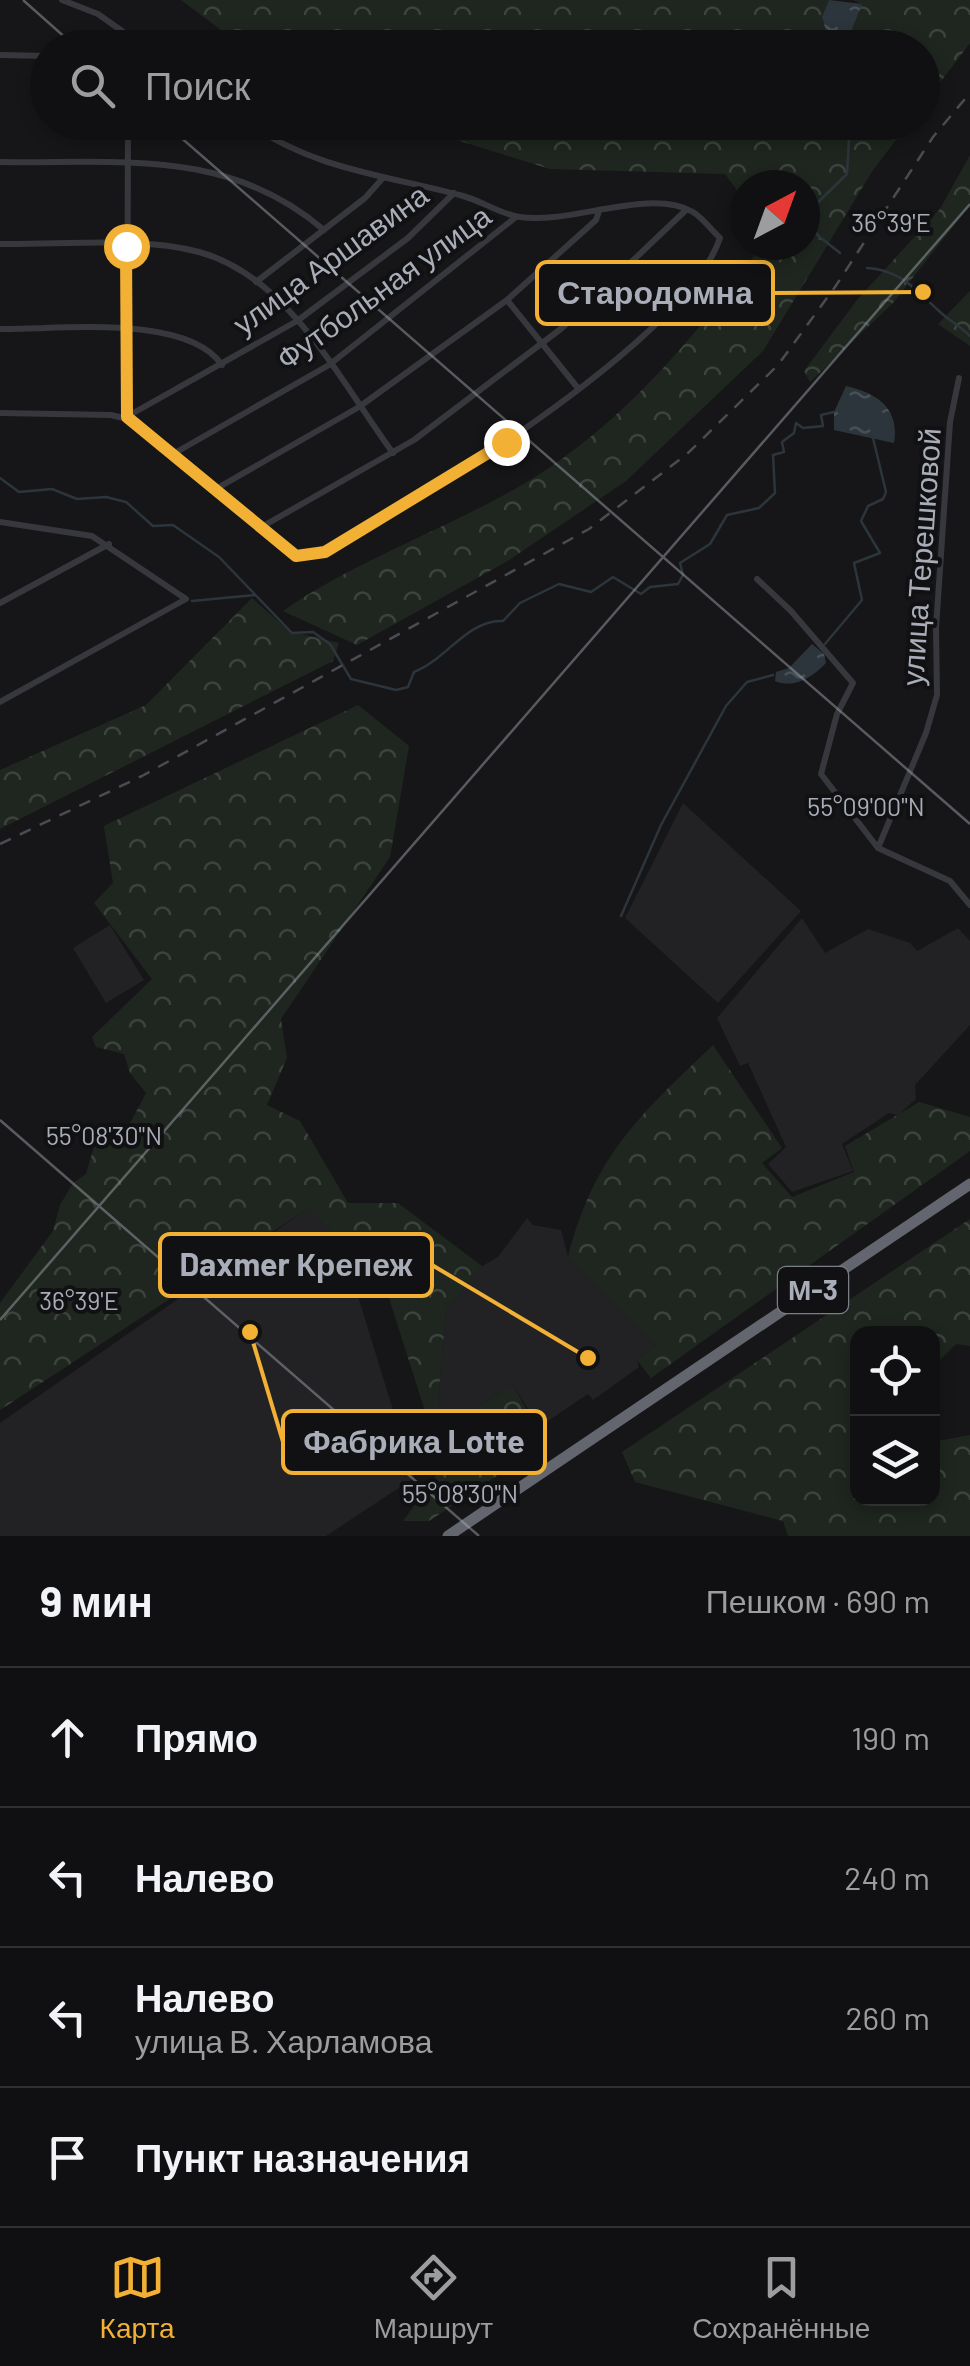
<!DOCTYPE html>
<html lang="ru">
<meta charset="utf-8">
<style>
body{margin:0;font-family:Barlow,sans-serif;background:#19191b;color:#f1f3f6}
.controls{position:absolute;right:30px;bottom:30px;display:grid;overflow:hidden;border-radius:20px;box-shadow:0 5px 15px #0003}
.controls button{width:90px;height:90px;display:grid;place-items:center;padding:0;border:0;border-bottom:2px solid #303032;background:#101012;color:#f1f3f6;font:50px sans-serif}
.compass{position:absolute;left:730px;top:170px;width:90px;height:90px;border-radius:50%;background:#101012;box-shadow:0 5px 15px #0003;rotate:41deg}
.stop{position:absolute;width:30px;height:30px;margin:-22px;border:8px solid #f2b134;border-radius:50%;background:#fff}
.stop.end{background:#f2b134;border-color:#fff;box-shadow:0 2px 10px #0008}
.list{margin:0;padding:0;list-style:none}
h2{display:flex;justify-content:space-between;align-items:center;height:130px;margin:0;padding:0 40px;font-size:42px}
h2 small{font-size:32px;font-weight:400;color:#9c9d9f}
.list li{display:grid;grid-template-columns:65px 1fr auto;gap:30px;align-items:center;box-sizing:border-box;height:140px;padding:0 40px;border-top:2px solid #303032}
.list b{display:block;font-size:38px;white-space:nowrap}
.list p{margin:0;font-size:32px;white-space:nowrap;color:#9c9d9f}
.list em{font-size:32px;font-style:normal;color:#9c9d9f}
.icon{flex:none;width:55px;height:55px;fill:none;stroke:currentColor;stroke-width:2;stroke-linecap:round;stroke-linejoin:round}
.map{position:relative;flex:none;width:970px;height:1536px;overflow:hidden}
.search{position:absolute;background:#101012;box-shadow:0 5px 15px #0003;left:30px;right:30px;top:30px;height:110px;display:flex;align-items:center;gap:25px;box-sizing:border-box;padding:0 35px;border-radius:55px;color:#9c9d9f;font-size:38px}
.sheet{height:690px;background:#101012}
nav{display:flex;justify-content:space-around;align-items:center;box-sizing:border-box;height:140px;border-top:2px solid #303032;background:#101012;font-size:28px;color:#9c9d9f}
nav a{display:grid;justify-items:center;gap:5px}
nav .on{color:#f2b134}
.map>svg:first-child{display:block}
</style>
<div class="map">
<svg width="970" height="1536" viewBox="0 0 970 1536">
<defs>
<pattern id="forest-crowns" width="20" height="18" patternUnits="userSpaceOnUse" patternTransform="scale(2.5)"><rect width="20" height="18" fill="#1e261f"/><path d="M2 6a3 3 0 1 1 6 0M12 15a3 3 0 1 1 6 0" fill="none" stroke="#3c433d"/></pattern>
<pattern id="water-ripples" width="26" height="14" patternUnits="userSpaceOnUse" patternTransform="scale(2.5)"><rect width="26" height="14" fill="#2c353c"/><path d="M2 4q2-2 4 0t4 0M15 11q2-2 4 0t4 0" fill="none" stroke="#485056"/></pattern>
</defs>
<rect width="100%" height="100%" fill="#161618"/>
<path fill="#222225" d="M 683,803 L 801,911 L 718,1003 L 625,918 Z
M 802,918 L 825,953 L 868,929 L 910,943 L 917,951 L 958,928 L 970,941 L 970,1025 L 915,1085 L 916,1099 L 898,1115 L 889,1113 L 842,1144 L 853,1171 L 792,1192 L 768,1164 L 786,1147 L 748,1063 L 740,1066 L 717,1018 Z
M 110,925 L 144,980 L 106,1003 L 73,948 Z
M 307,1209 L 341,1241 L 414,1478 L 326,1536 L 0,1536 L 0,1423 Z
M 527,1218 L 533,1225 L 561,1230 L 568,1257 L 656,1345 L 637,1360 L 639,1367 L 593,1400 L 588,1394 L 539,1427 L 513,1385 L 454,1420 L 438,1403 L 446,1310 L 482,1266 L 498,1257 Z"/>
<path fill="url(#forest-crowns)" d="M 181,0 L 829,0 L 822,17 L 828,38 L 861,4 L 853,0 L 970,0 L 970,43 L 923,105 L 922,48 L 244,47 Z
M 402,123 L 909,123 L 873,170 L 763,351 L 626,481 L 506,562 L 357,645 L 283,611 C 366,553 468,523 552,466 C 636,408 703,327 762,245 L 805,245 L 805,185 L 745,185 L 745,201 L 725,174 L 550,169 Z
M 970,155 L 970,205 L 893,303 L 810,382 L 804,371 L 857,300 L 940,209 Z
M 970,291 L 970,346 L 938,324 Z
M 252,598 L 289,631 L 339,643 L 333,661 L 0,829 L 0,770 L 146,705 Z
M 358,705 L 409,746 L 390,857 L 281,1019 L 287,1058 L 267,1105 L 300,1121 L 348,1203 L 398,1203 L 482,1266 L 446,1310 L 438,1403 L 454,1420 L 513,1385 L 545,1444 L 429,1521 L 403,1521 L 435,1478 L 438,1452 L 368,1232 L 341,1241 L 307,1209 L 0,1410 L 0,1303 L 53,1231 L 60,1205 L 73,1183 L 86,1174 L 95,1143 L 128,1127 L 146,1093 L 130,1073 L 124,1054 L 96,1047 L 92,1037 L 152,979 L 94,903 L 113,883 L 104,826 Z
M 713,1045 L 782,1148 L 762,1163 L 792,1197 L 854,1172 L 845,1146 L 919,1102 L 970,1117 L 970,1151 L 651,1378 L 637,1360 L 656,1345 L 568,1257 C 594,1155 640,1115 713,1045 Z
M 970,1219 L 970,1346 L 956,1344 L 933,1367 L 932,1334 L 858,1334 L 858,1498 L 932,1498 L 933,1442 L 970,1435 L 970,1536 L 788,1536 L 783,1521 L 635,1482 L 622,1452 Z"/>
<path fill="url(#water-ripples)" d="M 829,0 L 862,4 L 846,44 L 828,38 L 822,17 Z
M 846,386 C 877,393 900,408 894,443 L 834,430 L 834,412 Z
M 812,644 L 824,654 L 826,663 C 813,677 794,689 775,681 L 776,672 L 789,668 Z"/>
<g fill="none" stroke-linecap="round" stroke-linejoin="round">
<path stroke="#2c353c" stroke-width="2.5" d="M 816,219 L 812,208 L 847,174 L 850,122
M 816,234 L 840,253
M 867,268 C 901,270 916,290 939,311 C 948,320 960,326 970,336
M 0,478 L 19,492 L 52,489 L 77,499 L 106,497 L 126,502 L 153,526 L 173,525 L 219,557 L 292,633 L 313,632 L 330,644 L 351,679 L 396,690 L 408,687 L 414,672 C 446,660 468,619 503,621 L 520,603 L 559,584 L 591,592 L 613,577 L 641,594 L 650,587 L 678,584 L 683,575 L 680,563 L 710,544 L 727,515 L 759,508 L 775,493 L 773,455 L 784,452 L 782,442 L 794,433 L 796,423 L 803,428 L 823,426 L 821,415 L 834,412
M 192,601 L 255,595
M 825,644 L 862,600 L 854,563 L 880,553 L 861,521 L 868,506 L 883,499 L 886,492 L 873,438
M 621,916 L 661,825 L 726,706 L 747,682 L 773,675"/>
<path stroke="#37383d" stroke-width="6" d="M 62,0 L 98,14 L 146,48
M 0,55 L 48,56
M 0,162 C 119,164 227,147 324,230
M 0,244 C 63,245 138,236 199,252 C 289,276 342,384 393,453
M 256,282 L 365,198 L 382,179
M 507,300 L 577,387
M 0,329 C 58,330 186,313 222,365
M 0,413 L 111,415 L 136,421 L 284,550 L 296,556 L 315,555 C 339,548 361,531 383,519 C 468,470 689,330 720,238 C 711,230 703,218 693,212 C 649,187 570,225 520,217 C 500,214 482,201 463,196 C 390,176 310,169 248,122
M 128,416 L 297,321 L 408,238 L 454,193
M 127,417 L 128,122
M 173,454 L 329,365 L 516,217
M 214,490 L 359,407 L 507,300 L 596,220 L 599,211
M 0,522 L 92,536 L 186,599 L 0,702
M 258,529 L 414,440 L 562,328 L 686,210
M 757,579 L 791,611 L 853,683 L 837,714 L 821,774 L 878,848 L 950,881 L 970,905
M 0,603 L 109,544
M 878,848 L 926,733 L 937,695 L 936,628 L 950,422 L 959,378"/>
<path stroke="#63666e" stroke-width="11" d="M 448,1536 L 970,1184"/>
<path stroke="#4a4c52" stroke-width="2.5" stroke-dasharray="12 10" stroke-linecap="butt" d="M 0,844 L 142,776 L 589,529 L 687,454 L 778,365 L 835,287 L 933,137 L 970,93"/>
</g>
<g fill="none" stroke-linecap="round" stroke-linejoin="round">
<path stroke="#f2b134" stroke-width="12" d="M 126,246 L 127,417 L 296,556 L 325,552 L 506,442"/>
</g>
<path fill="none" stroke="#a8adb8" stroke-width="2.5" stroke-opacity="0.45" d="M 23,0 L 77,48M 163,122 L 970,824M 0,1120 L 479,1536M 0,1320 L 970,204"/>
<g text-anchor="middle" stroke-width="8" stroke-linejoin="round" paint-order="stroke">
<rect fill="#111113" stroke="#7b7e86" stroke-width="2.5" x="778" y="1267" width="70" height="46" rx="8"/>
<g font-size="28" font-weight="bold" fill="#a8adb8">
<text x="813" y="1300">М-3</text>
</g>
<g font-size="30" fill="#a8adb8" stroke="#111113">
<text transform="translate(331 260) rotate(-36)" y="10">улица Аршавина</text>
<text transform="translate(384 288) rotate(-36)" y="10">Футбольная улица</text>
<text transform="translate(922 557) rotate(-86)" y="10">улица Терешковой</text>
</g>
</g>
<g font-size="25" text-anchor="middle" fill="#a8adb8" stroke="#111113" stroke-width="8" stroke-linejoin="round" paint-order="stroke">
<text x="891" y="232">36°39'E</text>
<text x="866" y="816">55°09'00"N</text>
<text x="104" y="1145">55°08'30"N</text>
<text x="79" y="1310">36°39'E</text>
<text x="460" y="1503">55°08'30"N</text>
</g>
<path fill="none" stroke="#f2b134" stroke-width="4" d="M923 292L773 293M588 1358L432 1265M250 1332L283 1442"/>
<g fill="#f2b134" stroke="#111113" stroke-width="4">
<circle cx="923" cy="292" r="10"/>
<circle cx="588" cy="1358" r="10"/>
<circle cx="250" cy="1332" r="10"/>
</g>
<g fill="#111113" stroke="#f2b134" stroke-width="4">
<rect x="537" y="262" width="236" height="62" rx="10"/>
<rect x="160" y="1234" width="272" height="62" rx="10"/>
<rect x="283" y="1411" width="262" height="62" rx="10"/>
</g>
<g font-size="32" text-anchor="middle" font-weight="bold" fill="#a8adb8">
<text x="655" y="304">Стародомна</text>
<text x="296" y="1276">Daxmer Крепеж</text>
<text x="414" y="1453">Фабрика Lotte</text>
</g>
</svg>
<div class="controls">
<button><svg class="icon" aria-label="locate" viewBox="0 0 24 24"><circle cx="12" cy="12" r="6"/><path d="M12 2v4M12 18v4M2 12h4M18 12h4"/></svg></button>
<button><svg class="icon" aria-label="layers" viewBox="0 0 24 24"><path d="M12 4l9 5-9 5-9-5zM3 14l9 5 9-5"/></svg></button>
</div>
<svg class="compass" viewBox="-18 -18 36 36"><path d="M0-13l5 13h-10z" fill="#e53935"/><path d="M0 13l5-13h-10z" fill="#9c9d9f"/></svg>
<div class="stop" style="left:126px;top:246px"></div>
<div class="stop end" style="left:506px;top:442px"></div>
<div class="search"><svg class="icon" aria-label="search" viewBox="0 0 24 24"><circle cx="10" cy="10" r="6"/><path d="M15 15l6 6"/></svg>Поиск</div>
</div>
<section class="sheet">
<h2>9 мин<small>Пешком · 690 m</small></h2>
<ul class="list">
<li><svg class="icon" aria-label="ahead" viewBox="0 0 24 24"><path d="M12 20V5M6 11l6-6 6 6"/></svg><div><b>Прямо</b></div><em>190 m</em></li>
<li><svg class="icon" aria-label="left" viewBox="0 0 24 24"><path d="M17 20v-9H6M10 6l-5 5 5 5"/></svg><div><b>Налево</b></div><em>240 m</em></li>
<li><svg class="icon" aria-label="left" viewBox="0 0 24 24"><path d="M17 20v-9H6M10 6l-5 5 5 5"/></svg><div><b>Налево</b><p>улица В. Харламова</p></div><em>260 m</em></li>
<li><svg class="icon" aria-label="arrive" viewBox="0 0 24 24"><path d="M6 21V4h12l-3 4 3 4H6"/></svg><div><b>Пункт назначения</b></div></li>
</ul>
</section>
<nav>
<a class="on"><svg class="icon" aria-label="map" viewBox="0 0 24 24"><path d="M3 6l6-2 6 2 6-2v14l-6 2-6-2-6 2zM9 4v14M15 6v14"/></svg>Карта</a>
<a><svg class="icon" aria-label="directions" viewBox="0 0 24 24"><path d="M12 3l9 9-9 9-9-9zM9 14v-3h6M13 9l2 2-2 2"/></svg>Маршрут</a>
<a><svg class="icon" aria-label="saved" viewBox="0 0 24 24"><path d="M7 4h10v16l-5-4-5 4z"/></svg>Сохранённые</a>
</nav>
